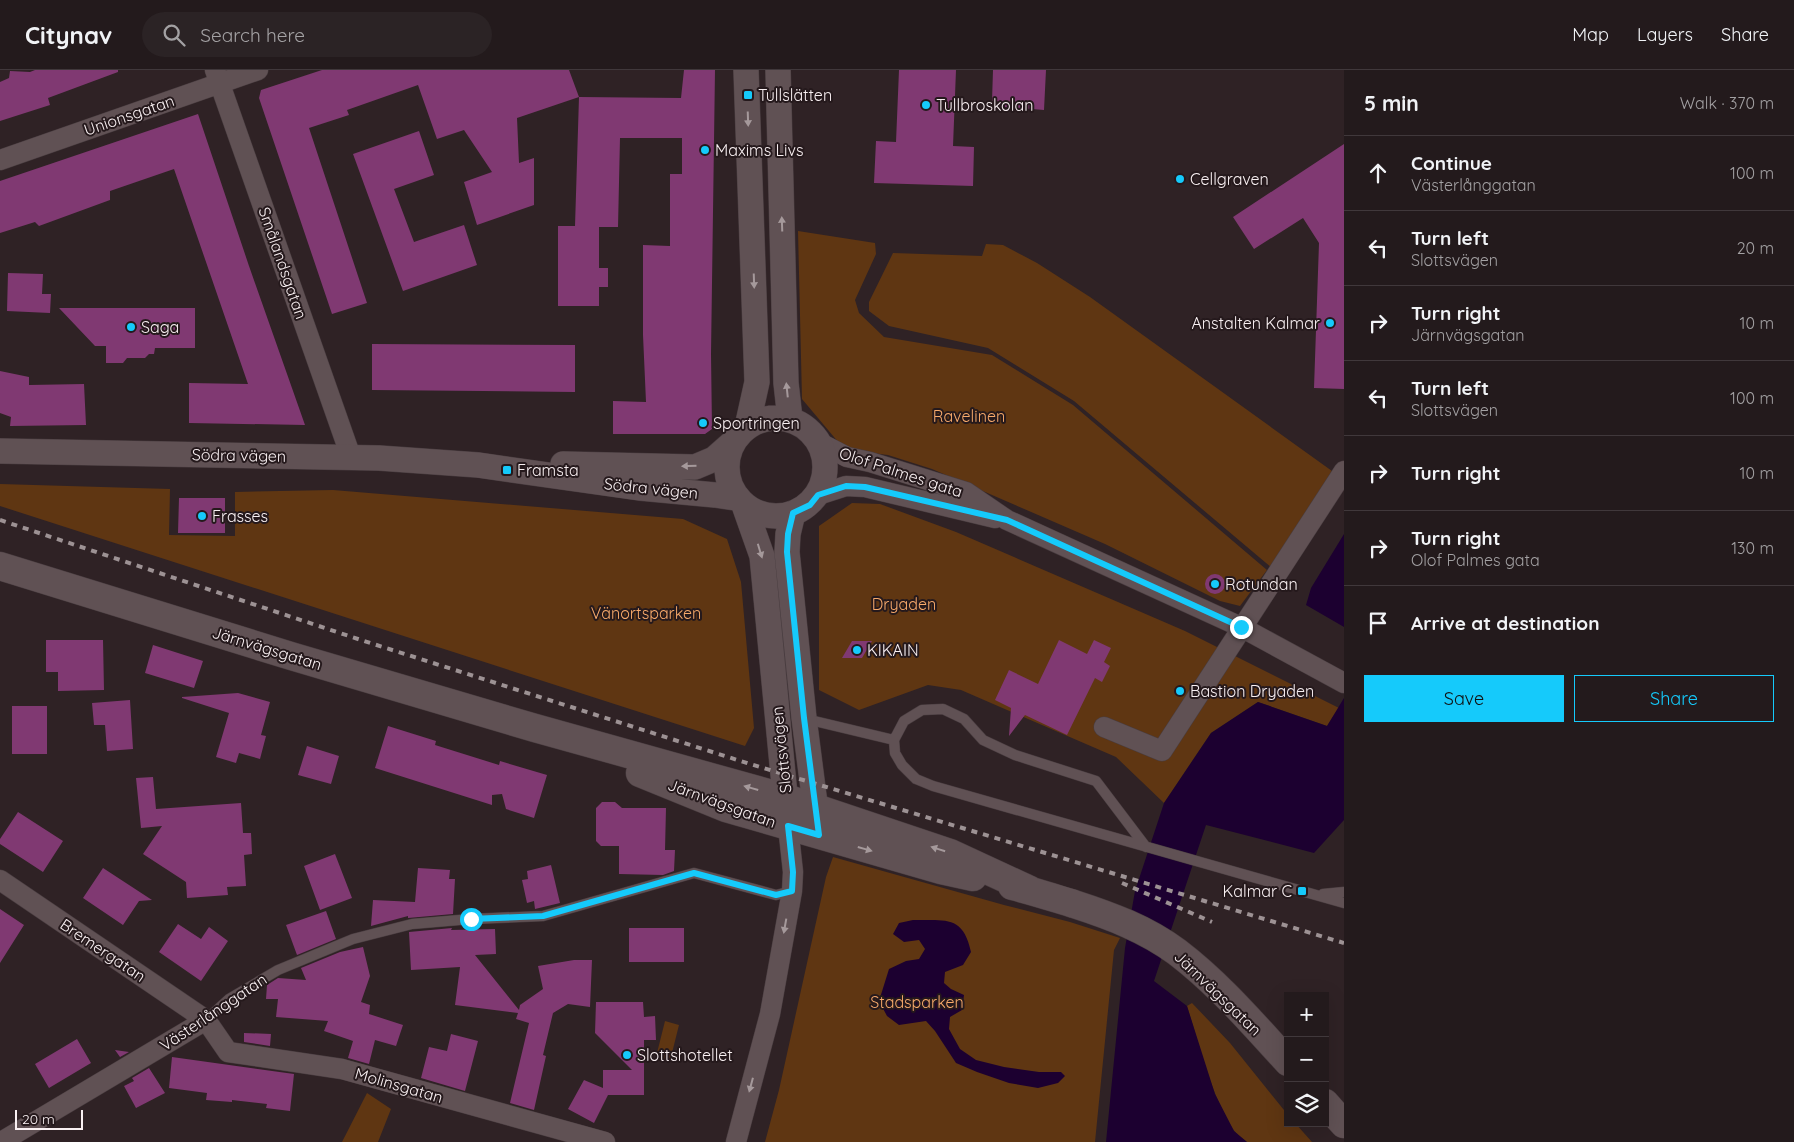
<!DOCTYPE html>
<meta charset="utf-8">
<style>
body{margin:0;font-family:Quicksand,sans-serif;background:#2b2325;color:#f1f3f6}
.controls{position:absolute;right:15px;bottom:15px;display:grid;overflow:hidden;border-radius:0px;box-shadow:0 5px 20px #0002}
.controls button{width:45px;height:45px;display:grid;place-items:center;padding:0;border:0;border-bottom:1px solid #40383b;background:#231a1c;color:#f1f3f6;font:25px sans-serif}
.scale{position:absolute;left:15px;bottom:12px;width:68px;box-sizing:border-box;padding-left:5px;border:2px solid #f9f0f2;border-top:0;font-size:14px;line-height:18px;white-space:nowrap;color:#f9f0f2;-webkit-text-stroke:4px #25191c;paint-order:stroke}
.stop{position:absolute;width:15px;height:15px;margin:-11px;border:4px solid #15cafb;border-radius:50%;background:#fff}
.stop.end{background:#15cafb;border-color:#fff;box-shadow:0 1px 5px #0008}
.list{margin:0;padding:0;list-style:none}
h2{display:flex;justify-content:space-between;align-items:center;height:65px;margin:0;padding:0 20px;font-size:21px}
h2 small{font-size:16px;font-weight:400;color:#a3a1a3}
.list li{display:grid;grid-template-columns:32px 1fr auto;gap:15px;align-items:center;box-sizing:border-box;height:75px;padding:0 20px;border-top:1px solid #40383b}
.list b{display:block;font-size:19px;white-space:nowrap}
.list p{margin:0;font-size:16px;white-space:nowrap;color:#a3a1a3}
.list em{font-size:16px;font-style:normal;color:#a3a1a3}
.actions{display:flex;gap:10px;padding:15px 20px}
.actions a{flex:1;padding:11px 0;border:1px solid #15cafb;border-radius:0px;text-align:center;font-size:18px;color:#15cafb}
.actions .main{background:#15cafb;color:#111}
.icon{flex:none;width:28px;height:28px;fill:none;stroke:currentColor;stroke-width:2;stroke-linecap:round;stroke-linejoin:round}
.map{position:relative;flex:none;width:1344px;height:1072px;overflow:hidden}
header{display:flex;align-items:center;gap:30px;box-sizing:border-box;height:70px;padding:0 25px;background:#231a1c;border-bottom:1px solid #40383b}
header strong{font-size:24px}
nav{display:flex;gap:28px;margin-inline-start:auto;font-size:18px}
.search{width:350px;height:45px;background:#2b2325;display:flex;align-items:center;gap:12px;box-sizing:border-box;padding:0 18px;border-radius:28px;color:#a3a1a3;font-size:19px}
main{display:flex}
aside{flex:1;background:#231a1c}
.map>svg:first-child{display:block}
</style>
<header>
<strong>Citynav</strong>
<div class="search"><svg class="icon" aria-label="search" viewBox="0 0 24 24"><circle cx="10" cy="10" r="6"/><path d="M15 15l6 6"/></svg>Search here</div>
<nav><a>Map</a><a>Layers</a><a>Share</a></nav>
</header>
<main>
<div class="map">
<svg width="1344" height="1072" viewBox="0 0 1344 1072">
<rect width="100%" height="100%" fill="#2f2225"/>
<path fill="#5f3612" d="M 798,161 L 875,173 L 876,184 L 855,230 L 859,243 L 884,267 L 992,285 L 1073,335 L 1267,500 L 1240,536 L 1220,531 L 1105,474 L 932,399 L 888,385 L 855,381 L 839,373 L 802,329 Z
M 986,174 L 1003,175 L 1037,193 L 1090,227 L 1332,401 L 1272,498 L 1074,331 L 988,278 L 889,256 L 869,241 L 869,232 L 893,183 L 982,186 Z
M 0,414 L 170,419 L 169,465 L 235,466 L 235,422 L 333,420 L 683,449 L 727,469 L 741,512 L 754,658 L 745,676 L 0,436 Z
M 852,433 L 880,434 L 956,462 L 1185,561 L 1339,638 L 1327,656 L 1258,632 L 1211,663 L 1164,733 L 1116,687 L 961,620 L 928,615 L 859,640 L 819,620 L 819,456 Z
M 833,787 L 1004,835 L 1070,852 L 1120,868 L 1114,880 L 1095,1072 L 765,1072 L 779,1020 L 826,807 Z
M 1192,933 L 1230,973 L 1288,1045 L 1288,1053 L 1295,1053 L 1312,1072 L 1247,1072 C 1242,1068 1236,1064 1233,1059 C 1210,1022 1200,977 1187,936 Z
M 665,951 L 679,955 L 670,991 L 656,987 Z
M 367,1023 L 391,1039 L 378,1072 L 342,1072 Z"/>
<path fill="#1c0030" d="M 1344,464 L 1344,557 L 1306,535 L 1311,518 Z
M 1344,628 L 1344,750 L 1314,783 L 1206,755 L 1154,911 L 1187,936 L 1215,1024 L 1234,1061 L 1247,1072 L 1106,1072 L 1125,878 L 1135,821 L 1164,733 L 1211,663 L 1258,632 L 1327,656 Z
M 913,850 C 944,851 963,844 971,882 L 963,895 L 945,902 L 944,913 L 951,919 L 964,925 L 962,940 L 950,947 L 949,959 L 960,979 L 976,990 L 1004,997 L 1039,1002 L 1061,1002 L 1065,1006 L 1058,1013 L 1038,1018 L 1009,1013 L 977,1002 L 956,993 L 935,961 L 926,951 L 899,955 L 887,946 L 879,931 L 889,899 L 906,891 L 919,889 L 925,879 L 919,870 L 904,872 L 893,864 L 899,853 Z"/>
<path fill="#803972" d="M 35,0 L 118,0 L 118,2 L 48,28 L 50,35 L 0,51 L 0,12 L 9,8 L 10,1 L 30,2 Z
M 322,0 L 569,0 L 579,27 L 517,48 L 519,93 L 534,88 L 534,135 L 477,155 L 464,112 L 492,102 L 464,60 L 437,69 L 418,15 L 347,40 L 349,45 L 309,58 L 367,233 L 332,244 L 259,28 L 261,20 Z
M 684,0 L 715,0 L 711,284 L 712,359 L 705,364 L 613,364 L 613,331 L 646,332 L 643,265 L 643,175 L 670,176 L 670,104 L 682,104 L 682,68 L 620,68 L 618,157 L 599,157 L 599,198 L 608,198 L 608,217 L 599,217 L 599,236 L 558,236 L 558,156 L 575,156 L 579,27 L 681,28 Z
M 899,0 L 956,0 L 953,76 L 974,77 L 973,116 L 874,113 L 876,71 L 896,72 Z
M 993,0 L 1046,0 L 1044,40 L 1005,37 L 1005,32 L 992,31 Z
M 198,44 L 249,196 L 305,355 L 189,353 L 189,313 L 248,314 L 174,99 L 110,121 L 110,130 L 39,156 L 35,152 L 0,163 L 0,111 Z
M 419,61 L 434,105 L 394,119 L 414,172 L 464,155 L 477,195 L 403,221 L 353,84 Z
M 1344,74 L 1344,319 L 1314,318 L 1319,173 L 1303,148 L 1254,179 L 1233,147 Z
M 8,203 L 43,204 L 42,224 L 51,224 L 50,243 L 7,241 Z
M 59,238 L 195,238 L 195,278 L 155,278 L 154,284 L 149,284 L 145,288 L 127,288 L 123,293 L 106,293 L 106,276 L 95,276 Z
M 372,274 L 575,275 L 575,322 L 372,320 Z
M 0,301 L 29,307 L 29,315 L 84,314 L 86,355 L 10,356 L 11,347 L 0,343 Z
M 179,428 L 225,428 L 225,463 L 178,463 Z
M1205 514a10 10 0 1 1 20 0a10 10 0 1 1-20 0Z
M 46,570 L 103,570 L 104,620 L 58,621 L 58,602 L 46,602 Z
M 1059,570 L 1087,584 L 1094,570 L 1111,578 L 1104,592 L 1110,596 L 1102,612 L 1095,608 L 1067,665 L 1025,645 L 1009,666 L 1011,638 L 995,630 L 1009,600 L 1038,614 Z
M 852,571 L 872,571 L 862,588 L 842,588 Z
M 153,575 L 203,591 L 194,618 L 145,603 Z
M 238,623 L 270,632 L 261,665 L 266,666 L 260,689 L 239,683 L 236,693 L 216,687 L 229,643 L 182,628 L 182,627 Z
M 130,630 L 133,679 L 107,681 L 105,655 L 94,655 L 92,633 Z
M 12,636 L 47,636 L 47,684 L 12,684 Z
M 388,656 L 436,671 L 435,675 L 499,695 L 500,691 L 547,705 L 534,748 L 506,739 L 502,724 L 492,725 L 492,735 L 375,698 Z
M 307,676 L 339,686 L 331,714 L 298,705 Z
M 153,707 L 156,739 L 241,733 L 243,763 L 251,763 L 252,784 L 244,785 L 246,816 L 227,817 L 228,825 L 187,828 L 186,812 L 143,784 L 162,756 L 141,758 L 136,708 Z
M 602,732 L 615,732 L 622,738 L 666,738 L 665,780 L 675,780 L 674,801 L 663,805 L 619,804 L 619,776 L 601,776 L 596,771 L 596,738 Z
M 18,742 L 63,771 L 43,802 L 0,774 L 0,769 Z
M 335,784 L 352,828 L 320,840 L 304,796 Z
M 551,795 L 560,833 L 535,839 L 534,831 L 527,833 L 522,810 L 528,809 L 527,801 Z
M 103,798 L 152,830 L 139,831 L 123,855 L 83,828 Z
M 418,798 L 450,800 L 449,809 L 455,809 L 453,844 L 408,848 L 408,846 L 371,856 L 373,830 L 415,832 Z
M 0,839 L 24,855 L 0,893 Z
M 326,841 L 336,869 L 297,885 L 286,855 Z
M 178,854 L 201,869 L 209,857 L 228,871 L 201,911 L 159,882 Z
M 452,858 L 451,860 L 495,859 L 496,884 L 475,885 L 519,940 L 520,935 L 543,919 L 538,896 L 574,890 L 592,890 L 590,937 L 568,934 L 553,943 L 543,985 L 546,986 L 534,1040 L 510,1033 L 529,953 L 516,949 L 518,943 L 455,935 L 460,897 L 411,900 L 409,862 Z
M 629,858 L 684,858 L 684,892 L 629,892 Z
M 363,877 L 370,906 L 361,932 L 370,935 L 369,944 L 403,955 L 396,976 L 375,970 L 369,994 L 348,988 L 353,971 L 324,961 L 328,951 L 276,947 L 278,929 L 266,929 L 267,915 L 278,908 L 306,910 L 301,898 L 340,882 Z
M 596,932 L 643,932 L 644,947 L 655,946 L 656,970 L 644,970 L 644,1025 L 608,1025 L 594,1053 L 568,1039 L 584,1010 L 603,1018 L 603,1000 L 632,1000 L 595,963 Z
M 244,963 L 271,964 L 270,976 L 244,972 Z
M 451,964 L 478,971 L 465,1021 L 421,1008 L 429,977 L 447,981 Z
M 77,969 L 91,993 L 49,1018 L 35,994 Z
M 115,980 L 129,982 L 120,987 Z
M 172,987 L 294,1004 L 290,1041 L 266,1038 L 267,1034 L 232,1030 L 232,1032 L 206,1030 L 207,1023 L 169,1018 Z
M 149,998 L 165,1023 L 136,1038 L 124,1016 L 134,1011 L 132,1008 Z"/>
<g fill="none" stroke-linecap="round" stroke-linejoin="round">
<defs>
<path id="service" d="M 806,649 L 894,670
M 1146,777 L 1096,711 L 1015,685 L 983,670 L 964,649 L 943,639 L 922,640 L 904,651 L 894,670 L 895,683 L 902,695 L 916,709 L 933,716 L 1344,833
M 1323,824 L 1344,822
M 206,950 L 229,929 L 278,900 L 353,869 L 412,854 L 471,849 L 543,846 L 694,803 L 776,825 L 792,821"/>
<path id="minor" d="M 215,0 L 351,387
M 0,90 L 258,0
M 820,373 L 847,387 L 870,392 L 966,422 L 1007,450 L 1241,557 L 1344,613
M 818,425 L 846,416 L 865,417 L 995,448
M 1104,657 L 1162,681 L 1344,401
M 0,810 L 206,950 L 228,982 L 342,999 L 605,1072
M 1,1072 L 206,950
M 736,1072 L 770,944 L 792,821 L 793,802 L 788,756"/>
<path id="tertiary" d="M 746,0 L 757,312 L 747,357
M 778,0 L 786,313 L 790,349
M727 397a49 49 0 1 1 98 0a49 49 0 1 1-98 0Z
M 0,381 L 379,388 L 478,395 L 640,418 L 715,425 L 735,428
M 563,394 L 695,397 L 714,389 L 731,374
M 744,435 L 762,486 L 787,746
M 793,443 L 788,464 L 787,482 L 804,648 L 818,757"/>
<path id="secondary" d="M 0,496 L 291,586 L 535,658 L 786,728 L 950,783 L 1030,820
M 640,703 L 726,738 L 941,800 L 973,807
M 1012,816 C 1033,821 1054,828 1074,834 C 1111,846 1146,859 1177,882 C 1219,914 1253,954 1288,992
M 1325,1033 L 1344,1054"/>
</defs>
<use href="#service" stroke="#493d40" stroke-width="11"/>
<use href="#minor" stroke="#493d40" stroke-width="21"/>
<use href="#tertiary" stroke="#493d40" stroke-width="26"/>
<use href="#secondary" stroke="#493d40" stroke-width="29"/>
<use href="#service" stroke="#605154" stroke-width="10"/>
<use href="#minor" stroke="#605154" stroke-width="20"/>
<use href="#tertiary" stroke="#605154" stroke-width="25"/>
<use href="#secondary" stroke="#605154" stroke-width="28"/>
<path stroke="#9d9294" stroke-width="4" stroke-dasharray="6 6" stroke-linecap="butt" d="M 0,450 L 364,571 L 750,694 L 1344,873
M 1122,813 L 1212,852"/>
</g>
<defs><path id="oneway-solid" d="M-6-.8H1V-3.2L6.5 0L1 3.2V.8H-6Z" transform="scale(1.25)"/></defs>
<g fill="#a5999b">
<use href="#oneway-solid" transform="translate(748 49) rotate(88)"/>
<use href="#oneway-solid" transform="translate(782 154) rotate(-92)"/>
<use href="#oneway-solid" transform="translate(754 211) rotate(88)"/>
<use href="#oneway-solid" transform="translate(787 320) rotate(-96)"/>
<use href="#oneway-solid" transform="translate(689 396) rotate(178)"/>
<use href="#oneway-solid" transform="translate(760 481) rotate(73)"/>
<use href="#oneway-solid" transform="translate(751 718) rotate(-164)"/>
<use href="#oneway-solid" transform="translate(865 779) rotate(16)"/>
<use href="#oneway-solid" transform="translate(938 779) rotate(-162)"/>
<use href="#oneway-solid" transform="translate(785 856) rotate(100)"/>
<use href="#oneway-solid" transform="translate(751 1015) rotate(105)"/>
</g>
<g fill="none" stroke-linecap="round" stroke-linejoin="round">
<path stroke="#15cafb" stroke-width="6" d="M 471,849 L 543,846 L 694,803 L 776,825 L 792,821 L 793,802 L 788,756 L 819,765 L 804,648 L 787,482 L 788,464 L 793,443 L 810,435 L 818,425 L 846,416 L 865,417 L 1007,450 L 1241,557"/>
</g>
<g fill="#15cafb" stroke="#25191c" stroke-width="2">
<rect x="743" y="20" width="10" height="10" rx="2.5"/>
<circle cx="926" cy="35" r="5"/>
<circle cx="705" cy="80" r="5"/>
<circle cx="1180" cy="109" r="5"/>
<circle cx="1330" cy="253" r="5"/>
<circle cx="131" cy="257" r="5"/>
<circle cx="703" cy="353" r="5"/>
<rect x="502" y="395" width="10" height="10" rx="2.5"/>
<circle cx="202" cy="446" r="5"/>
<circle cx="1215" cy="514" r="5"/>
<circle cx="857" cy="580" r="5"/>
<circle cx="1180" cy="621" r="5"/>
<rect x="1297" y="816" width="10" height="10" rx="2.5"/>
<circle cx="627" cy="985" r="5"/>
</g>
<g text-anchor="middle" stroke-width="4" stroke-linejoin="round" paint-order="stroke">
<g font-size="16" fill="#f9f0f2" stroke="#25191c" text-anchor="start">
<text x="758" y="31">Tullslätten</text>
<text x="936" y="41">Tullbroskolan</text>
<text x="715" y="86">Maxims Livs</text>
<text x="1190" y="115">Cellgraven</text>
<text x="1320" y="259" text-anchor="end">Anstalten Kalmar</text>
<text x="141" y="263">Saga</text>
<text x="713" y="359">Sportringen</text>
<text x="517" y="406">Framsta</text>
<text x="212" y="452">Frasses</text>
<text x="1225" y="520">Rotundan</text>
<text x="867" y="586">KIKAIN</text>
<text x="1190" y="627">Bastion Dryaden</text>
<text x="1292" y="827" text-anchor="end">Kalmar C</text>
<text x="637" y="991">Slottshotellet</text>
</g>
<g font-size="16" fill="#f9f0f2" stroke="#25191c">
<text transform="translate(129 45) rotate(-19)" y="6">Unionsgatan</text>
<text transform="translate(283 193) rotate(71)" y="6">Smålandsgatan</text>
<text transform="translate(239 385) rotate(1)" y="6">Södra vägen</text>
<text transform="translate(901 402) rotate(18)" y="6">Olof Palmes gata</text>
<text transform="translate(651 418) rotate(6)" y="6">Södra vägen</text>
<text transform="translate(267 578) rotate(17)" y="6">Järnvägsgatan</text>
<text transform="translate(781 680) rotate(-96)" y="6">Slottsvägen</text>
<text transform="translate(722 733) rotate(20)" y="6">Järnvägsgatan</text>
<text transform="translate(103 880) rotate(34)" y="6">Bremergatan</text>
<text transform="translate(1218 923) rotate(44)" y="6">Järnvägsgatan</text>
<text transform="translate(213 942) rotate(-34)" y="6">Västerlånggatan</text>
<text transform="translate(399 1015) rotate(16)" y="6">Molinsgatan</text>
</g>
<g font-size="16" fill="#f8aa6b" stroke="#25191c">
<text x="969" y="352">Ravelinen</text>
<text x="904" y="540">Dryaden</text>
<text x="646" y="549">Vänortsparken</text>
<text x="917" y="938">Stadsparken</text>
</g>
</g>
</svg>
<div class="controls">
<button>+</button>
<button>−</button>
<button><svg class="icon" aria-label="layers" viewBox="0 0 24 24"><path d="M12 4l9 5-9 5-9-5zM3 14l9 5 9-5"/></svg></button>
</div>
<div class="scale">20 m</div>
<div class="stop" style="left:471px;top:849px"></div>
<div class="stop end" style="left:1241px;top:557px"></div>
</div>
<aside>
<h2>5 min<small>Walk · 370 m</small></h2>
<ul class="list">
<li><svg class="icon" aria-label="ahead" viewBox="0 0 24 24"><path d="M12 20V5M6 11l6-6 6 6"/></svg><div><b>Continue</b><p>Västerlånggatan</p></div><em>100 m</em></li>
<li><svg class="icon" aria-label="left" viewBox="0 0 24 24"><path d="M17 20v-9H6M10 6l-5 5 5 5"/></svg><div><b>Turn left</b><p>Slottsvägen</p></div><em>20 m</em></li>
<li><svg class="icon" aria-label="right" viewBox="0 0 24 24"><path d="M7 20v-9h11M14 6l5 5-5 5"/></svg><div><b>Turn right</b><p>Järnvägsgatan</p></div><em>10 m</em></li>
<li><svg class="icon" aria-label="left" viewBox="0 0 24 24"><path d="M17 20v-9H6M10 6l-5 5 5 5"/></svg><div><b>Turn left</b><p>Slottsvägen</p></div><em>100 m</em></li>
<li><svg class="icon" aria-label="right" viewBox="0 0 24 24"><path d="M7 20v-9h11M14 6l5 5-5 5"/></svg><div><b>Turn right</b></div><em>10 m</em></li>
<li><svg class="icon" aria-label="right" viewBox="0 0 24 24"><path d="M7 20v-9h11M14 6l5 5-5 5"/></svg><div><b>Turn right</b><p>Olof Palmes gata</p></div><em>130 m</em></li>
<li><svg class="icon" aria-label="arrive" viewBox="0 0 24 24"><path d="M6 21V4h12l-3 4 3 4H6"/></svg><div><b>Arrive at destination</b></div></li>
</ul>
<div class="actions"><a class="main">Save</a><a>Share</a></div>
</aside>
</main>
